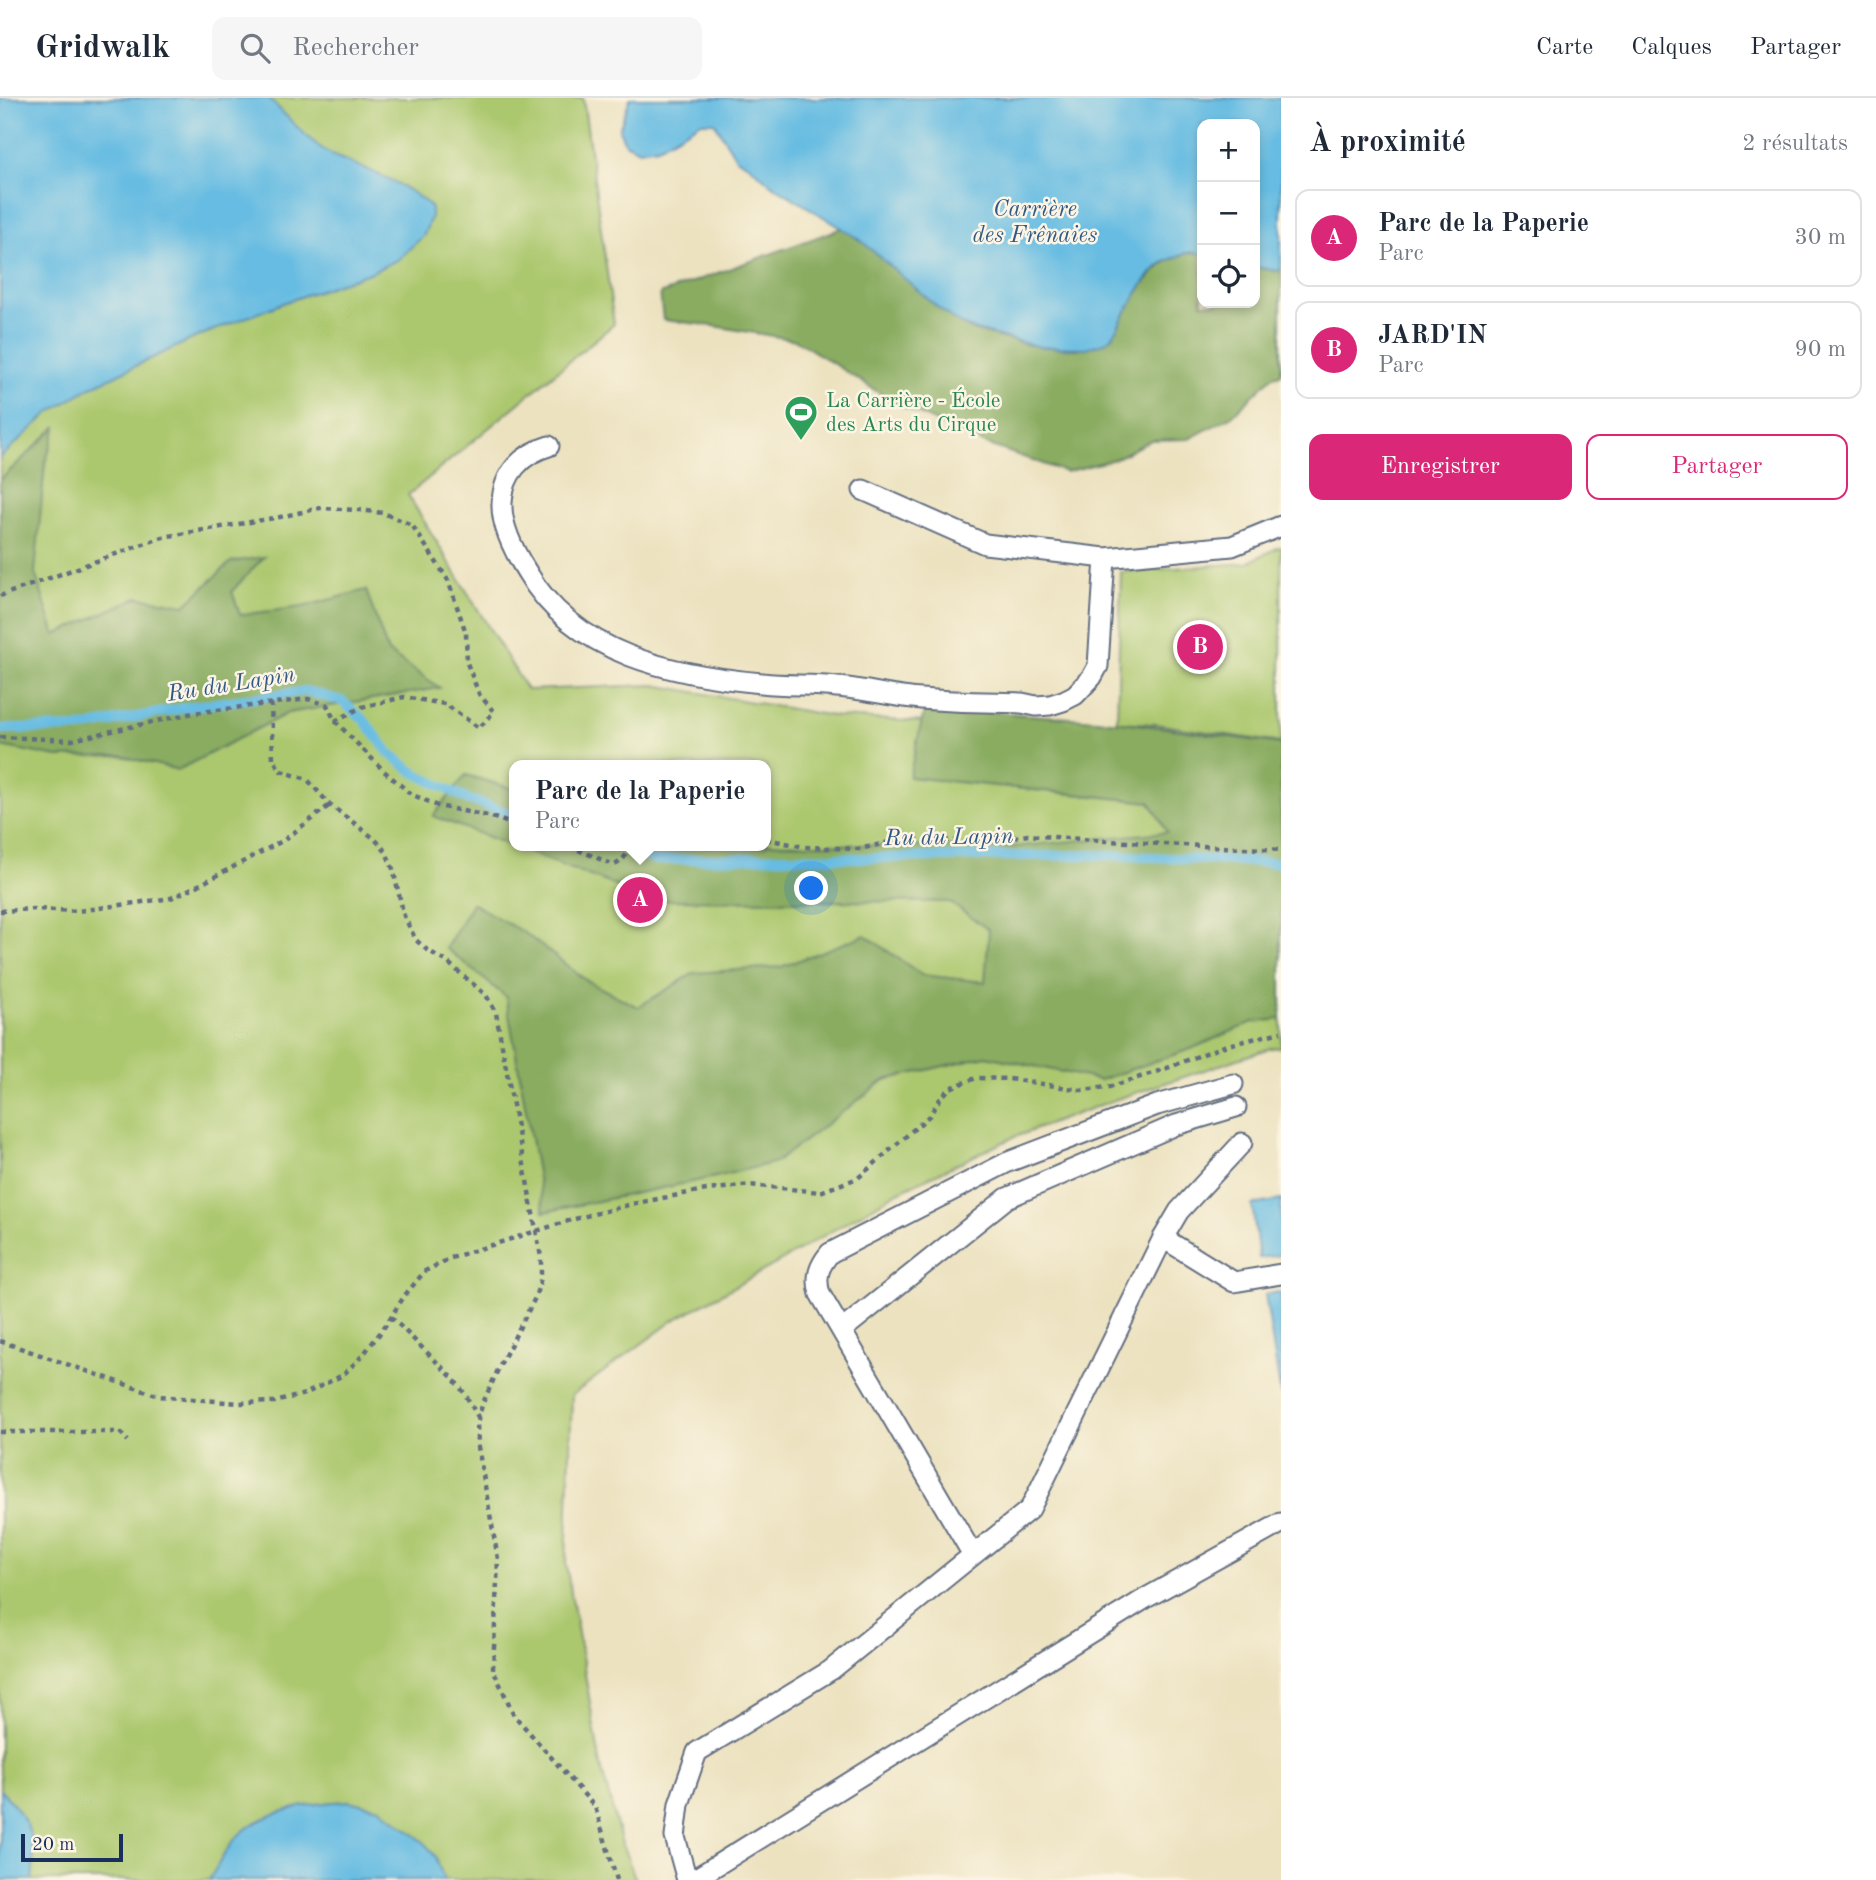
<!DOCTYPE html>
<html lang="fr">
<meta charset="utf-8">
<style>
body{margin:0;font-family:"Old Standard TT",serif;background:#f6f6f7;color:#1f2937}
.controls{position:absolute;right:21px;top:21px;display:grid;overflow:hidden;border-radius:14px;box-shadow:0 4px 10px #0003}
.controls button{width:63px;height:63px;display:grid;place-items:center;padding:0;border:0;border-bottom:2px solid #e0e1e3;background:#fff;color:#1f2937;font:35px sans-serif}
.scale{position:absolute;left:21px;bottom:18px;width:102px;box-sizing:border-box;padding-left:7px;border:4px solid #1b2f5e;border-top:0;font-size:19px;line-height:24px;white-space:nowrap;color:#1b2f5e;-webkit-text-stroke:5px #fcf5e5;paint-order:stroke}
.you{position:absolute;left:812px;top:791px;width:24px;height:24px;margin:-18px;border:5px solid #fff;border-radius:50%;background:#1a73e8;box-shadow:0 0 0 10px #1a73e833}
.badge{display:grid;place-items:center;width:46px;height:46px;border-radius:50%;background:#db2777;color:#fff;font-size:23px;font-weight:700}
.pin{position:absolute;translate:-50% -50%;border:4px solid #fff;box-shadow:0 2px 7px #0006}
.popup{position:absolute;left:509px;top:662px;width:262px;height:91px;box-sizing:border-box;display:grid;place-content:center;border-radius:14px;background:#fff;filter:drop-shadow(0 2px 5px #0005);font-size:23px;white-space:nowrap;color:#747a83}
.popup b{font-size:26px;color:#1f2937}
.popup::after{content:'';position:absolute;left:50%;top:100%;margin-left:-14px;border:14px solid transparent;border-top-color:#fff}
.list{margin:0;padding:0;list-style:none}
h2{display:flex;justify-content:space-between;align-items:center;height:91px;margin:0;padding:0 28px;font-size:30px}
h2 small{font-size:23px;font-weight:400;color:#747a83}
.list li{display:grid;grid-template-columns:46px 1fr auto;gap:21px;align-items:center;box-sizing:border-box;height:98px;margin:0 14px 14px;padding:0 14px;border:2px solid #e0e1e3;border-radius:14px}
.list b{display:block;font-size:26px;white-space:nowrap}
.list p{margin:0;font-size:23px;white-space:nowrap;color:#747a83}
.list em{font-size:23px;font-style:normal;color:#747a83}
.actions{display:flex;gap:14px;padding:21px 28px}
.actions a{flex:1;padding:16px 0;border:2px solid #db2777;border-radius:14px;text-align:center;font-size:24px;color:#db2777}
.actions .main{background:#db2777;color:#fff}
.icon{flex:none;width:38px;height:38px;fill:none;stroke:currentColor;stroke-width:2;stroke-linecap:round;stroke-linejoin:round}
.map{position:relative;flex:none;width:1281px;height:1782px;overflow:hidden}
header{display:flex;align-items:center;gap:42px;box-sizing:border-box;height:98px;padding:0 35px;background:#fff;border-bottom:2px solid #e0e1e3}
header strong{font-size:33px}
nav{display:flex;gap:38px;margin-inline-start:auto;font-size:24px}
.search{width:490px;height:63px;background:#f6f6f7;display:flex;align-items:center;gap:18px;box-sizing:border-box;padding:0 24px;border-radius:14px;color:#747a83;font-size:26px}
main{display:flex}
aside{flex:1;background:#fff}
.map>svg:first-child{display:block}
</style>
<header>
<strong>Gridwalk</strong>
<div class="search"><svg class="icon" aria-label="search" viewBox="0 0 24 24"><circle cx="10" cy="10" r="6"/><path d="M15 15l6 6"/></svg>Rechercher</div>
<nav><a>Carte</a><a>Calques</a><a>Partager</a></nav>
</header>
<main>
<div class="map">
<svg width="1281" height="1782" viewBox="0 0 1281 1782">
<rect width="100%" height="100%" fill="#fcf5e5"/>
<filter id="ink" filterUnits="userSpaceOnUse"><feTurbulence type="fractalNoise" baseFrequency=".0143" numOctaves="2"/><feDisplacementMap in="SourceGraphic" scale="14" xChannelSelector="R" yChannelSelector="G"/><feConvolveMatrix kernelMatrix="1 2 1 2 8 2 1 2 1" color-interpolation-filters="sRGB"/></filter>
<filter id="wash" filterUnits="userSpaceOnUse"><feTurbulence type="fractalNoise" baseFrequency=".00686" numOctaves="4" result="noise"/><feDisplacementMap in="SourceGraphic" scale="28" xChannelSelector="R" yChannelSelector="G"/><feGaussianBlur stdDeviation="1.57" result="paint"/><feColorMatrix in="noise" values="0 0 0 0 0 0 0 0 0 0 0 0 0 0 0 0 0 1.4 0 .05"/><feComposite in="paint" operator="in"/></filter>
<g filter="url(#wash)">
<rect width="100%" height="100%" fill="#ece2c0"/>
<path fill="#acc86e" stroke="#647c66" stroke-width="2" fill-rule="evenodd" d="M 0,0 L 583,0 L 614,226 L 408,397 L 527,592 L 654,587 L 838,619 L 1151,637 L 1281,655 L 1281,949 L 1271,950 L 1114,1002 L 1012,1040 L 898,1094 L 781,1163 L 674,1222 L 572,1297 L 566,1466 L 601,1669 L 622,1746 L 636,1782 L 0,1782 ZM 514,667 L 766,667 L 766,748 L 514,748 Z
M 1279,449 L 1281,449 L 1281,645 L 1155,626 L 1117,624 L 1121,474 L 1247,465 Z"/>
<path fill="#89ac61" stroke="#526e60" stroke-width="2" d="M 842,130 L 868,148 L 954,222 L 975,233 L 1029,247 L 1076,251 L 1112,239 C 1129,211 1144,172 1176,159 C 1186,155 1193,153 1202,156 L 1202,205 L 1255,205 L 1255,169 L 1276,173 L 1281,171 L 1281,276 L 1273,278 L 1232,318 L 1189,341 L 1151,342 L 1115,361 L 1066,374 L 983,345 L 897,306 L 796,242 L 708,227 L 663,222 L 660,196 Z
M 57,328 L 45,365 L 35,475 L 55,537 L 138,499 L 185,507 L 231,464 L 264,459 L 232,493 L 240,517 L 302,509 L 366,492 L 388,554 L 440,590 L 288,615 L 178,672 L 122,658 L 57,659 L 0,648 L 0,382 Z
M 925,609 L 1123,624 L 1281,646 L 1281,921 L 1253,924 L 1191,951 L 1100,982 L 986,958 L 885,982 L 776,1064 L 716,1079 L 544,1114 L 506,899 L 446,850 L 472,805 L 526,836 L 587,883 L 638,909 L 694,875 L 781,869 L 865,837 L 922,877 L 985,884 L 989,832 L 949,804 L 653,802 L 433,718 L 466,677 L 514,691 L 514,748 L 766,748 L 766,745 L 1001,750 L 1167,734 L 1150,704 L 909,679 Z"/>
<path fill="#66bce2" stroke="#4076a0" stroke-width="2" d="M 0,0 L 268,0 C 290,20 311,48 339,60 C 372,74 405,85 431,109 L 431,119 L 424,137 L 399,161 L 372,174 L 283,205 L 199,238 L 91,289 L 49,315 L 0,360 Z
M 630,0 L 1281,0 L 1281,171 L 1277,173 L 1255,169 L 1255,26 L 1202,26 L 1202,156 C 1194,153 1189,154 1181,157 C 1175,160 1167,162 1161,166 C 1144,178 1123,220 1112,239 L 1104,245 L 1086,250 L 1040,249 L 969,230 L 954,222 L 936,208 L 859,141 L 772,87 L 750,68 L 736,60 L 714,24 L 702,24 L 658,49 L 639,52 L 625,45 L 619,32 Z
M 1281,1102 L 1281,1157 L 1259,1160 L 1252,1107 Z
M 1281,1194 L 1281,1298 L 1265,1196 Z
M 0,1692 C 29,1719 37,1742 32,1782 L 0,1782 Z
M 349,1703 L 380,1710 L 425,1745 L 436,1760 L 444,1782 L 209,1782 C 218,1768 225,1752 236,1740 C 260,1713 314,1704 349,1703 Z"/>
<g fill="none" stroke-linecap="round" stroke-linejoin="round">
<path stroke="#66bce2" stroke-width="10" d="M 0,631 L 80,630 L 194,608 L 306,593 L 342,603 L 364,622 L 389,655 L 415,675 L 467,701 L 514,717
M 619,748 L 655,762 L 782,759 L 862,760 L 1109,757 L 1281,765"/>
</g>
</g>
<g filter="url(#ink)">
<g fill="none" stroke-linecap="round" stroke-linejoin="round">
<defs>
<path id="lane" d="M 549,348 C 522,356 503,375 502,405 C 501,428 515,455 527,474 C 575,557 673,577 762,585 C 787,588 812,586 837,589 C 865,591 893,599 921,601 C 955,604 989,604 1022,605 L 1036,608 L 1050,607 L 1063,603 L 1075,597 L 1092,579 L 1098,568 L 1105,460
M 863,392 L 985,446 L 1105,460 L 1232,448 L 1281,428
M 1163,1140 L 1179,1113 L 1242,1045
M 842,1232 L 1007,1100 L 1176,1027 L 1236,1009
M 973,1457 L 820,1196 C 815,1179 819,1168 830,1155 L 1008,1064 L 1157,1007 L 1233,986
M 687,1782 L 675,1739 L 679,1706 L 697,1654 L 831,1572 L 1030,1411 L 1163,1140 L 1234,1184 L 1281,1176
M 693,1782 L 1146,1500 L 1281,1425"/>
</defs>
<use href="#lane" stroke="#646e80" stroke-width="23"/>
<path stroke="#646e80" stroke-width="4.5" stroke-dasharray="5 5" stroke-linecap="butt" d="M 0,498 L 163,439 L 280,419 L 320,410 L 359,412 L 383,415 L 412,427 L 448,482 L 466,535 L 467,565 L 479,596 L 494,614 L 479,630 L 445,606 L 404,599 L 362,609 L 335,623
M 271,605 L 273,661 L 281,673 L 307,681 L 330,707 L 375,741 L 386,754 L 393,771 L 404,818 L 416,842 L 427,852 L 446,863 L 486,897 L 496,915 L 541,1159 L 541,1180 L 535,1200 L 501,1265 L 482,1307 L 477,1326 L 478,1349 L 498,1461 L 493,1571 L 514,1617 L 595,1709 L 617,1782
M 0,639 L 72,642 L 193,615 L 308,601 L 327,607 L 335,623 L 384,673 L 411,696 L 438,708 L 492,719 L 514,727
M 766,741 L 805,749 L 860,751 L 902,741 L 986,744 L 1028,737 L 1107,743 L 1281,752
M 569,748 L 614,767 C 623,764 627,755 632,748
M 0,813 L 35,811 L 78,813 L 171,800 L 201,786 L 284,742 L 330,707
M 391,1219 L 452,1279 L 465,1296 L 478,1319
M 0,1243 L 159,1298 L 238,1305 L 275,1304 L 305,1296 L 343,1277 L 363,1257 L 383,1231 L 405,1197 L 425,1173 L 451,1160 L 571,1122 L 632,1106 L 699,1093 L 750,1087 L 820,1094 L 858,1080 L 929,1018 L 940,1001 L 950,990 L 976,980 L 1009,981 L 1081,992 L 1109,989 L 1162,972 L 1224,948 L 1281,934
M 0,1334 L 120,1334 L 128,1343"/>
<use href="#lane" stroke="#fff" stroke-width="19"/>
</g>
</g>
<defs>
<symbol id="stadium-pin" viewBox="-11 -11 22 30"><path d="M0 17L-7.5 6A9.5 9.5 0 1 1 7.5 6Z" fill="#2e9e5b" stroke="#fcf5e5"/><path d="M0-5a6.5 5 0 1 0 0 10a6.5 5 0 1 0 0-10ZM-3.5-1.8h7v3.6h-7Z" fill="#fff"/></symbol>
</defs>
<g fill-rule="evenodd">
<use href="#stadium-pin" x="782" y="295" width="38" height="52"/>
</g>
<g text-anchor="middle" stroke-width="5" stroke-linejoin="round" paint-order="stroke">
<g font-size="21" fill="#27864d" stroke="#fcf5e5" text-anchor="start">
<text x="826" y="309">La Carrière - École<tspan x="826" dy="24">des Arts du Cirque</tspan></text>
</g>
<g font-size="23" font-style="italic" fill="#325986" stroke="#fcf5e5">
<text x="1035" y="118">Carrière<tspan x="1035" dy="26">des Frênaies</tspan></text>
<text transform="translate(231 585) rotate(-9)" y="8">Ru du Lapin</text>
<text transform="translate(949 738) rotate(-1)" y="8">Ru du Lapin</text>
</g>
</g>
</svg>
<div class="controls">
<button>+</button>
<button>−</button>
<button><svg class="icon" aria-label="locate" viewBox="0 0 24 24"><circle cx="12" cy="12" r="6"/><path d="M12 2v4M12 18v4M2 12h4M18 12h4"/></svg></button>
</div>
<div class="scale">20 m</div>
<div class="you"></div>
<div class="pin badge" style="left:640px;top:802px">A</div>
<div class="popup"><b>Parc de la Paperie</b>Parc</div>
<div class="pin badge" style="left:1200px;top:549px">B</div>
</div>
<aside>
<h2>À proximité<small>2 résultats</small></h2>
<ul class="list">
<li><span class="badge">A</span><div><b>Parc de la Paperie</b><p>Parc</p></div><em>30 m</em></li>
<li><span class="badge">B</span><div><b>JARD'IN</b><p>Parc</p></div><em>90 m</em></li>
</ul>
<div class="actions"><a class="main">Enregistrer</a><a>Partager</a></div>
</aside>
</main>
